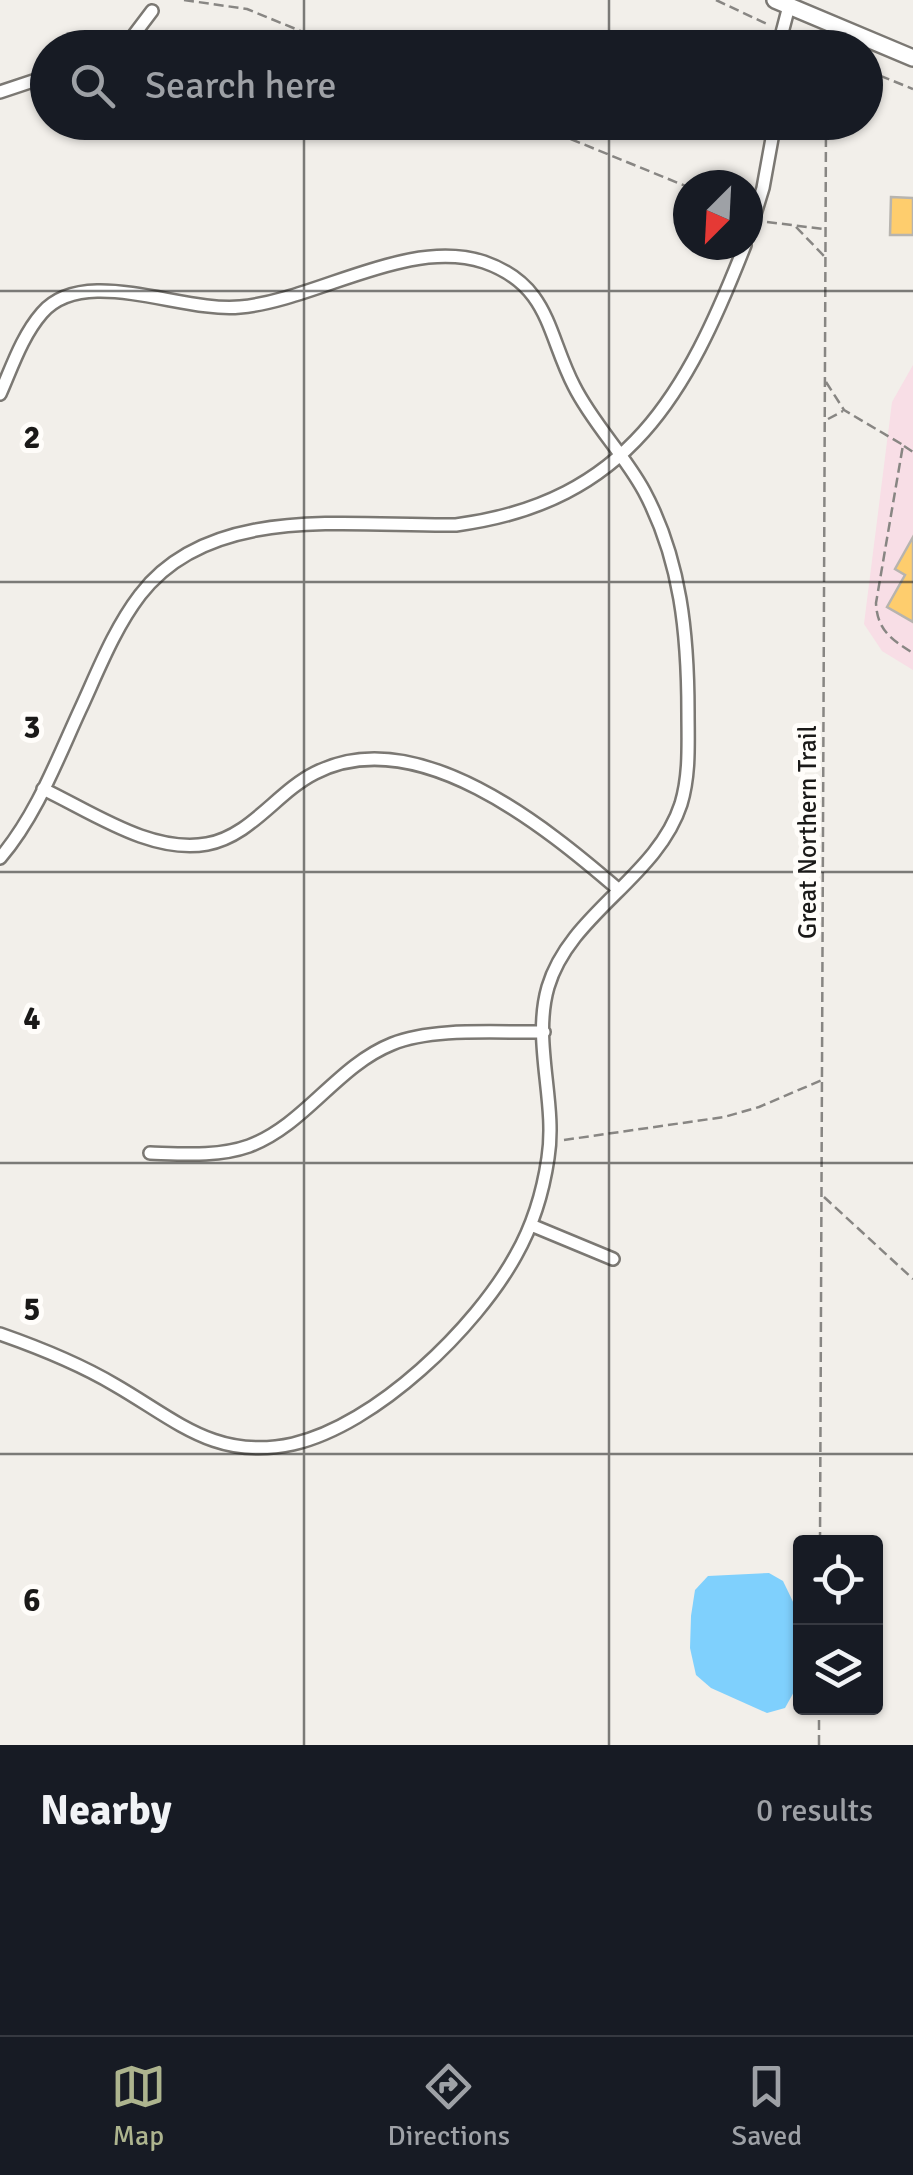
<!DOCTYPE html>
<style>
body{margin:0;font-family:Signika,sans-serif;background:#242831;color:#f1f3f6}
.controls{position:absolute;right:30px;bottom:30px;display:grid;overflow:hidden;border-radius:10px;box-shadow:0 2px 8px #0004}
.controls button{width:90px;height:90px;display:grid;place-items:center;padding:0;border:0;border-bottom:2px solid #363941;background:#171b24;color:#f1f3f6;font:50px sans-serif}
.compass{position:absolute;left:673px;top:170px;width:90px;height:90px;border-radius:50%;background:#171b24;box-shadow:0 2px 8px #0004;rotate:204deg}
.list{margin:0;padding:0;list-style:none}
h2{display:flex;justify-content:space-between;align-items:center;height:130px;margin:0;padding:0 40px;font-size:42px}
h2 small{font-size:32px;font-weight:400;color:#9ea1a6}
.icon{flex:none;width:55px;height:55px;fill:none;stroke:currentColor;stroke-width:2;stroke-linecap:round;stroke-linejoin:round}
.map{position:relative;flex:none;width:913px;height:1745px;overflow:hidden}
.search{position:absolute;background:#171b24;box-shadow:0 2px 8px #0004;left:30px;right:30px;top:30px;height:110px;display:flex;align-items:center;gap:25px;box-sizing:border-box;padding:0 35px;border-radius:55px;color:#9ea1a6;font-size:38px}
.sheet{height:290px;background:#171b24}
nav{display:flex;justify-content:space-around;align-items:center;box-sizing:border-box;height:140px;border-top:2px solid #363941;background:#171b24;font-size:28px;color:#9ea1a6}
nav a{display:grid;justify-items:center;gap:5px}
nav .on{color:#adb48e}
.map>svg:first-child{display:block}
</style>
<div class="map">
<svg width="913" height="1745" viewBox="0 0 913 1745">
<rect width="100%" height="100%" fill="#f2efea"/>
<path fill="#f8dee6" d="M 913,365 L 913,670 L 882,651 L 864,624 L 892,402 Z"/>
<path fill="#7fd0fd" d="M 769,1573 L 783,1581 L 797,1610 L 795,1690 L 785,1708 L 767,1713 L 711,1688 L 696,1675 L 690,1648 L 691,1616 L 695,1590 L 708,1576 Z"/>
<path fill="#fecd6d" stroke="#b7b4af" stroke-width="2.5" d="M 891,197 L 913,198 L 913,235 L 890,235 Z
M 913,537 L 913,622 L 887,607 L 905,575 L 895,569 Z"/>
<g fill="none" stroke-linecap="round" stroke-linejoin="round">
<defs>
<path id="street" d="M 124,48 L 152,11
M 778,48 L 789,6
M 0,92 L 48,76
M 748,237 L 763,188 L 775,122
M 0,394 C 12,367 22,336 42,313 C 84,264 182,313 240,307 C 317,300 408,237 484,262 C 550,285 547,334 574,386 C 593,424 624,454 644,491 C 681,560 688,635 688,713 C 688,743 690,774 681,804 C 657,878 570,913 548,987 C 532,1042 557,1102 548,1158 C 543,1192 533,1225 516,1255 C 476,1328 376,1425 293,1444 C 216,1461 176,1420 115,1385 C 78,1363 40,1348 0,1334
M 43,789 C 92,812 151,854 207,844 C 251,836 277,792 315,773 C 417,721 546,827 619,890
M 0,858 C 36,816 57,760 80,710 C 98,671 114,629 140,595 C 211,502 353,527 456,525 C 629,502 687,393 745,245
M 150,1153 C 182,1154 218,1157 249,1146 C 305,1125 337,1066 392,1044 C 433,1027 499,1033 544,1032
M 531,1225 L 613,1259"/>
<path id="secondary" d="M 775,0 L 913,58"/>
</defs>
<use href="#street" stroke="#7b7873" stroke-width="16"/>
<use href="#secondary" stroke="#7b7873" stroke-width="20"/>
<path stroke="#888683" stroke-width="2.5" stroke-dasharray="10 5" stroke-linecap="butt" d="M 184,0 L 247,9 L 342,48
M 716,0 L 769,25
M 794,37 L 815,48
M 866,70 L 913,89
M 529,122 L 688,187
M 767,222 L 823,229
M 796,227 L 825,257
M 826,382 L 844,410 L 903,445 L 876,603 C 877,630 892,640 913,653
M 828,419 L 843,411
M 904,446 L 913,452
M 564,1140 L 724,1117 L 759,1107 L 822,1080
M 824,1197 L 913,1279
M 820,1542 L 826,122
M 819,1745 L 819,1708"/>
<use href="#street" stroke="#fff" stroke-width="11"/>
<use href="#secondary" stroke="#fff" stroke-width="15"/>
</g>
<path fill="none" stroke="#1a1918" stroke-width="2.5" stroke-opacity="0.55" d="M 304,0 L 304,48M 609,0 L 609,48M 304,122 L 304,1745M 609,122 L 609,1745M 0,291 L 913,291M 0,582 L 913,582M 0,872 L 913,872M 0,1163 L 913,1163M 0,1454 L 913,1454"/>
<g text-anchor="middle" stroke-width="10" stroke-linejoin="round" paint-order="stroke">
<g font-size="25" fill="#1a1918" stroke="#fffdfa">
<text transform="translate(807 832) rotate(-90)" y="9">Great Northern Trail</text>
</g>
</g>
<g font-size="32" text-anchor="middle" font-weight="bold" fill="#1a1918" stroke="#fffdfa" stroke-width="10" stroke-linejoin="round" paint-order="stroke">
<text x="32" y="448">2</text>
<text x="32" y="738">3</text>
<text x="32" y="1029">4</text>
<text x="32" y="1320">5</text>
<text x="32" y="1611">6</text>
</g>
</svg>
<div class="controls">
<button><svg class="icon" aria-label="locate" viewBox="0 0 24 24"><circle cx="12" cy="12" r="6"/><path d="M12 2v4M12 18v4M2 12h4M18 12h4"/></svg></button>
<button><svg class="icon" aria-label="layers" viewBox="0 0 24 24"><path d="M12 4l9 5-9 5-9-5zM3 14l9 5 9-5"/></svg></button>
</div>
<svg class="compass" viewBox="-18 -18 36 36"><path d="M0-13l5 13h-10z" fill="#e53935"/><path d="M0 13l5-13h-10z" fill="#9ea1a6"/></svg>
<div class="search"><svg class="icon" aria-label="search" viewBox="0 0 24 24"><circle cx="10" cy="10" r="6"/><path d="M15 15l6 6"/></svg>Search here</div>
</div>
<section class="sheet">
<h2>Nearby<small>0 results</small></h2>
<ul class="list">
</ul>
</section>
<nav>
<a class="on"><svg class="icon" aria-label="map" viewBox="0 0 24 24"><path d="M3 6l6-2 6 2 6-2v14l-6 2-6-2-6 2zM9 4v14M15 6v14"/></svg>Map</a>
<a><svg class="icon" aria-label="directions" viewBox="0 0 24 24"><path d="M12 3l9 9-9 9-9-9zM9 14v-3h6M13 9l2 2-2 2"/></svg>Directions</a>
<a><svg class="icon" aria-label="saved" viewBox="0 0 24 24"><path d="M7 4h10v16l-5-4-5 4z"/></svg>Saved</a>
</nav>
